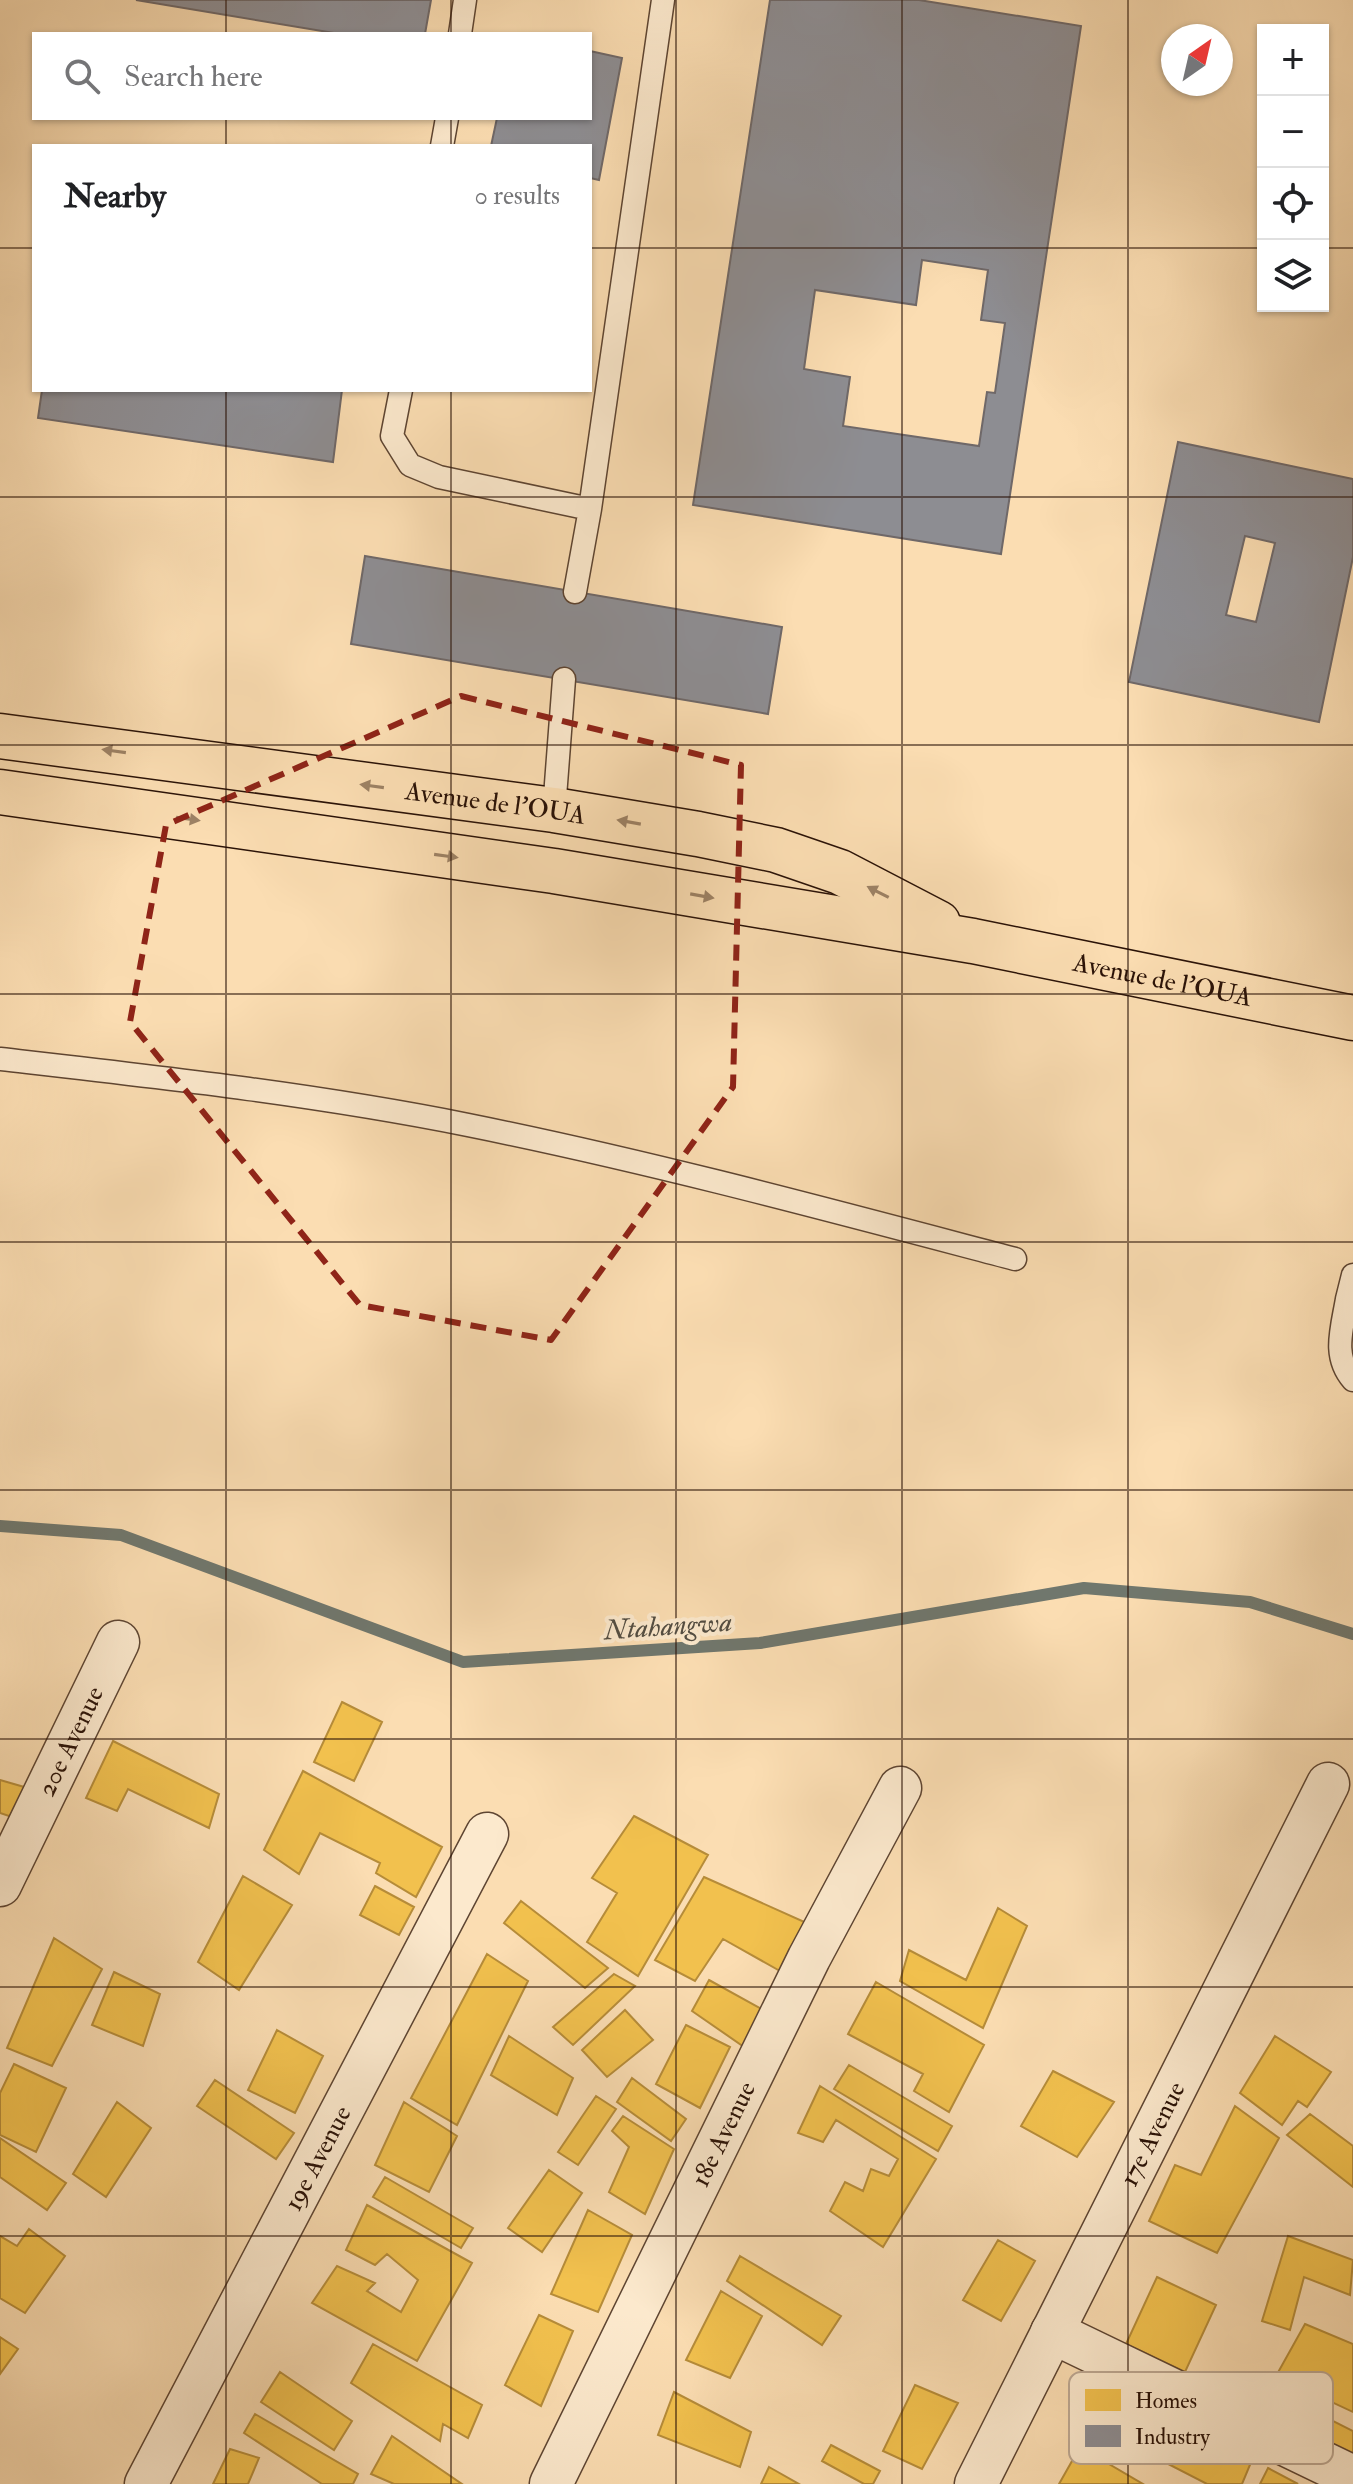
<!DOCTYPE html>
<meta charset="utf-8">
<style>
body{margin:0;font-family:"IM FELL Double Pica",serif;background:#f6f6f6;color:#202124}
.controls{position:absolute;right:24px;top:24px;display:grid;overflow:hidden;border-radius:0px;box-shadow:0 2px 6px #0004}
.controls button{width:72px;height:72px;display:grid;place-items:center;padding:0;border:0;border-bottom:2px solid #e0e0e0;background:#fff;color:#202124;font:40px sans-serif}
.compass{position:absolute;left:1161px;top:24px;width:72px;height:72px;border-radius:50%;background:#fff;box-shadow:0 2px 6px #0004;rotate:34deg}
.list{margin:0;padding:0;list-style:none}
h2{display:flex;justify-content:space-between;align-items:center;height:104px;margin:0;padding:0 32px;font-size:34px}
h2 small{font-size:26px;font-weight:400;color:#757577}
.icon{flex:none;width:44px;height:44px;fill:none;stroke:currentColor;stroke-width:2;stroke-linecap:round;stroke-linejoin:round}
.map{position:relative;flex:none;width:1353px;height:2484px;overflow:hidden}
.search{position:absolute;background:#fff;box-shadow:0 2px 6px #0004;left:32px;top:32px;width:560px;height:88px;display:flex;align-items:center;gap:20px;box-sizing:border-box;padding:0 28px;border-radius:0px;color:#757577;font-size:30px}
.panel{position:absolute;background:#fff;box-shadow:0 2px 6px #0004;left:32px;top:144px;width:560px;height:248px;border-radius:0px}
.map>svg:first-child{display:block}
</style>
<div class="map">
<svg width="1353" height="2484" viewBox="0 0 1353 2484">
<rect width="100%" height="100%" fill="#fbddb2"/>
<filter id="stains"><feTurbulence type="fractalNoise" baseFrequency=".0025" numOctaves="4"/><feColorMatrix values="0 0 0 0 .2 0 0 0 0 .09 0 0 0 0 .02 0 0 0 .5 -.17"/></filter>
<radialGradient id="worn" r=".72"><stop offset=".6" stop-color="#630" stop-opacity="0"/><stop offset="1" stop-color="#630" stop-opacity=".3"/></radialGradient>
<path fill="#f2c14e" stroke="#b68c39" stroke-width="2" d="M 342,1702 L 382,1722 L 354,1781 L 314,1762 Z
M 113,1741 L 219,1794 L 209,1828 L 128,1789 L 117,1811 L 86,1798 Z
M 303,1771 L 442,1847 L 416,1897 L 376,1873 L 380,1863 L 320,1833 L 299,1874 L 264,1850 Z
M 0,1780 L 31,1789 L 18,1819 L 0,1813 Z
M 634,1816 L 708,1855 L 638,1976 L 587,1942 L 617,1893 L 592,1878 Z
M 243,1876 L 292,1905 L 239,1990 L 198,1962 Z
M 704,1877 L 811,1925 L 780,1971 L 723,1939 L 695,1981 L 655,1960 Z
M 375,1886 L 414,1907 L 399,1935 L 360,1915 Z
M 521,1901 L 608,1968 L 585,1988 L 504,1923 Z
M 998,1908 L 1027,1926 L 983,2028 L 900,1981 L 909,1950 L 966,1980 Z
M 54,1938 L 102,1969 L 52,2066 L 7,2048 Z
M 487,1954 L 528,1981 L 457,2125 L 411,2098 Z
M 114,1972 L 160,1994 L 143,2046 L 92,2025 Z
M 614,1974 L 635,1986 L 573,2045 L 553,2027 Z
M 709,1980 L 767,2012 L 747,2049 L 692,2011 Z
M 876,1982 L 984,2045 L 949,2112 L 914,2091 L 923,2074 L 848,2034 Z
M 625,2010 L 653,2040 L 607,2077 L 582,2050 Z
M 686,2025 L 730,2047 L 700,2108 L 656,2084 Z
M 277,2030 L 323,2056 L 295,2113 L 248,2090 Z
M 509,2036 L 573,2078 L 557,2115 L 491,2075 Z
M 1275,2036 L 1331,2072 L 1307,2107 L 1298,2101 L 1282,2125 L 1240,2093 Z
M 14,2064 L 66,2088 L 36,2152 L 0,2135 L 0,2093 Z
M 849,2065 L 952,2126 L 938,2151 L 834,2089 Z
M 1053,2071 L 1114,2102 L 1077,2157 L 1021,2126 Z
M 632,2078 L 686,2119 L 671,2141 L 617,2102 Z
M 215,2080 L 294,2133 L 276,2159 L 197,2106 Z
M 820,2086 L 936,2159 L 883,2247 L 830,2211 L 845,2182 L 863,2191 L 871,2169 L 889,2176 L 898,2159 L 836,2120 L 823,2142 L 798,2133 Z
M 596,2096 L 616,2109 L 578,2165 L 558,2152 Z
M 117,2102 L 151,2128 L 106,2197 L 73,2174 Z
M 404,2102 L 457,2136 L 429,2192 L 375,2165 Z
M 1235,2106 L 1279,2138 L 1217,2253 L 1149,2221 L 1175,2165 L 1201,2175 Z
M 1310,2114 L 1353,2146 L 1353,2187 L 1287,2135 Z
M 623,2116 L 674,2149 L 645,2214 L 609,2192 L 629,2147 L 612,2131 Z
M 0,2138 L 66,2183 L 47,2210 L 0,2177 Z
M 549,2170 L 582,2193 L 542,2252 L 508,2228 Z
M 385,2177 L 473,2228 L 461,2248 L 373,2197 Z
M 367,2205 L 472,2263 L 417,2361 L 312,2303 L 337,2266 L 375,2283 L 367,2291 L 401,2312 L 418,2280 L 387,2254 L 375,2265 L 346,2250 Z
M 588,2210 L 632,2235 L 598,2312 L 551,2294 Z
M 29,2229 L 65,2256 L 25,2313 L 0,2298 L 0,2236 L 17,2246 Z
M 1288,2236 L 1353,2260 L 1350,2295 L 1304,2277 L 1290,2330 L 1262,2321 Z
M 998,2240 L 1035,2261 L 1001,2321 L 963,2300 Z
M 740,2256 L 841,2316 L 822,2345 L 727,2281 Z
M 1157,2277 L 1216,2305 L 1185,2372 L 1126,2344 Z
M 721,2291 L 762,2316 L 730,2378 L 686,2360 Z
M 539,2315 L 573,2331 L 541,2406 L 505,2385 Z
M 1305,2324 L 1353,2344 L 1353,2412 L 1276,2376 Z
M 0,2337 L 18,2349 L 0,2374 Z
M 373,2344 L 482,2405 L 468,2438 L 443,2424 L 440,2441 L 351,2383 Z
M 280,2372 L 352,2421 L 334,2450 L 261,2402 Z
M 1088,2383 L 1252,2460 L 1242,2484 L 1207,2484 L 1073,2415 Z
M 915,2385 L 958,2403 L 922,2469 L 883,2451 Z
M 1266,2387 L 1353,2431 L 1353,2468 L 1254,2420 Z
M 674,2392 L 751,2432 L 740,2467 L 658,2435 Z
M 255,2414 L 358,2474 L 353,2484 L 322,2484 L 244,2433 Z
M 392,2436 L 462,2484 L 394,2484 L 371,2474 Z
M 831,2445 L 880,2471 L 873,2484 L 864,2484 L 822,2461 Z
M 1080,2447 L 1143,2484 L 1059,2484 Z
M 230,2449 L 259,2458 L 248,2484 L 213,2484 Z
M 769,2467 L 799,2484 L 761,2484 Z
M 1268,2468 L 1298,2484 L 1260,2484 Z"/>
<path fill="#8d8d92" stroke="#6f6868" stroke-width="2" fill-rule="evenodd" d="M 136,0 L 431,0 L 425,34 L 340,34 Z
M 770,0 L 919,0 L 1081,26 L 1001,554 L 693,505 ZM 922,260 L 988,270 L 981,320 L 1005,323 L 995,393 L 987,392 L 979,446 L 843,426 L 850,377 L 804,369 L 815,290 L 916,305 Z
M 590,51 L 622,58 L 599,180 L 590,178 L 590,146 L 491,146 L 497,118 L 590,118 Z
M 42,390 L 342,390 L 333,462 L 38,418 Z
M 1178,442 L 1353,479 L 1353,557 L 1319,722 L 1129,682 ZM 1245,536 L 1275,543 L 1256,622 L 1226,615 Z
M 365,556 L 782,627 L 768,714 L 351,644 Z"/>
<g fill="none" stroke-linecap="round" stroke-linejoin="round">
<path stroke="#70776d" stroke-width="12" d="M 0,1526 L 121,1535 L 463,1662 L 760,1643 L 1084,1588 L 1250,1602 L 1353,1634"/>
<defs>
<path id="lane" d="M 460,34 L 465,0
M 442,146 L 447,118
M 401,390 L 392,436 L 410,465 L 439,477 L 590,509
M 575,592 L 590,509 L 663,0
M 554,810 L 564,679
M 0,1059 C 157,1077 313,1094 468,1125 C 652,1162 833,1211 1015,1259
M 1347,1299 L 1353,1275
M 1353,1301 L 1347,1299 C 1342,1329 1332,1356 1353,1380"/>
<g id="street">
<path id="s1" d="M 0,1885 L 118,1642"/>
<path d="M 1052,2332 L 1353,2477"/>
<path id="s2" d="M 146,2484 L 487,1834"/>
<path id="s3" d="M 551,2484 L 809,1958 L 900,1788"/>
<path id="s4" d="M 976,2484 L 1328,1784"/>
</g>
<g id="primary">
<path id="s5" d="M 0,736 L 554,810 L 698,834 L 776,850 L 840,872 L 938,923"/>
<path id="s6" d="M 0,792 L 554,871 L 973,941 L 1353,1018"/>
</g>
</defs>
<use href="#lane" stroke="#5e4532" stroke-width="25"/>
<use href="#street" stroke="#5e4532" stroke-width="45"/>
<use href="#primary" stroke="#2a1207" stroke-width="47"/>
<use href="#lane" stroke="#fce9cd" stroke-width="22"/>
<use href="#street" stroke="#fce9cd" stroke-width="42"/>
<use href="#primary" stroke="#fbddb2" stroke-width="44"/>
</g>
<defs><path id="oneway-solid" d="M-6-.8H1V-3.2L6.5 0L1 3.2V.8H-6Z" transform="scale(2)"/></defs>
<g fill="#9d8265">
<use href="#oneway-solid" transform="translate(114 751) rotate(-172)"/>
<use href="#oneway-solid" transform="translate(372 786) rotate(-172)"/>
<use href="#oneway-solid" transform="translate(188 819) rotate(8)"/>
<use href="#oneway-solid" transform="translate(629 822) rotate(-170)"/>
<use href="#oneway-solid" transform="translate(446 856) rotate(8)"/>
<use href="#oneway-solid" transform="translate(878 892) rotate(-153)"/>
<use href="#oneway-solid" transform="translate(702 896) rotate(10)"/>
</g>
<path fill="none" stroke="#8f2418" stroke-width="6" stroke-dasharray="16 10" stroke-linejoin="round" d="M 461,696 L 741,765 L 733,1087 L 551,1340 L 360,1305 L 130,1022 L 166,825 Z"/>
<path fill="none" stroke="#2a1207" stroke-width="2" stroke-opacity="0.55" d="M 226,0 L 226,34M 451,0 L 451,34M 676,0 L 676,2484M 902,0 L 902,2484M 1128,0 L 1128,2484M 226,118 L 226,146M 451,118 L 451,146M 0,248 L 34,248M 590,248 L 1263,248M 1323,248 L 1353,248M 226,390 L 226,2484M 451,390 L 451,2484M 0,497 L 1353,497M 0,745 L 1353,745M 0,994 L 1353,994M 0,1242 L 1353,1242M 0,1490 L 1353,1490M 0,1739 L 1353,1739M 0,1987 L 1353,1987M 0,2236 L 1353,2236"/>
<g text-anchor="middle" stroke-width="8" stroke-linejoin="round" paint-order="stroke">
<g font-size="26" fill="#2a1207" stroke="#fce9cd">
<text dy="9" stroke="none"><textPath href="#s5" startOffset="500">Avenue de l'OUA</textPath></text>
<text dy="9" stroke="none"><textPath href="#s6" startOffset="1178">Avenue de l'OUA</textPath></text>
<text dy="9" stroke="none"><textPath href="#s1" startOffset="160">20e Avenue</textPath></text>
<text dy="9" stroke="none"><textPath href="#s3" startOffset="390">18e Avenue</textPath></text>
<text dy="9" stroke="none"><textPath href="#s4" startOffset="392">17e Avenue</textPath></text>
<text dy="9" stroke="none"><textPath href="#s2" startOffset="368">19e Avenue</textPath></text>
</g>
<g font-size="28" font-style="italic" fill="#534d42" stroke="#fce9cd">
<text transform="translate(668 1625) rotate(-4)" y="10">Ntahangwa</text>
</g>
</g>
<rect x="1069" y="2372" width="264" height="92" rx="12" fill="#fce9cd" stroke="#bda892" stroke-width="2"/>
<rect x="1085" y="2389" width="36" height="22" fill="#f2c14e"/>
<rect x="1085" y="2425" width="36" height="22" fill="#8d8d92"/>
<g font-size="22" fill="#2a1207">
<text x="1135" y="2408">Homes</text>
<text x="1135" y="2444">Industry</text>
</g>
<rect width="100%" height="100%" filter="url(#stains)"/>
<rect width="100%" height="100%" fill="url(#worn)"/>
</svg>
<div class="controls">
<button>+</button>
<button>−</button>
<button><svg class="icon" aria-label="locate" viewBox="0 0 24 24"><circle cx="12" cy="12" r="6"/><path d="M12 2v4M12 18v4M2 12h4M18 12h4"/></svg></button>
<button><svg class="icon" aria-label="layers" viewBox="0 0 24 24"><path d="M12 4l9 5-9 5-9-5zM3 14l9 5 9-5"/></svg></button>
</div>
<svg class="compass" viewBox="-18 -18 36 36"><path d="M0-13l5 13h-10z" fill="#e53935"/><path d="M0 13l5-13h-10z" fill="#757577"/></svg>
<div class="search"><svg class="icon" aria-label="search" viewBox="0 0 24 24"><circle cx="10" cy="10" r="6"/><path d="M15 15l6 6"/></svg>Search here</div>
<section class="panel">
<h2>Nearby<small>0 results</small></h2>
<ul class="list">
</ul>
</section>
</div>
